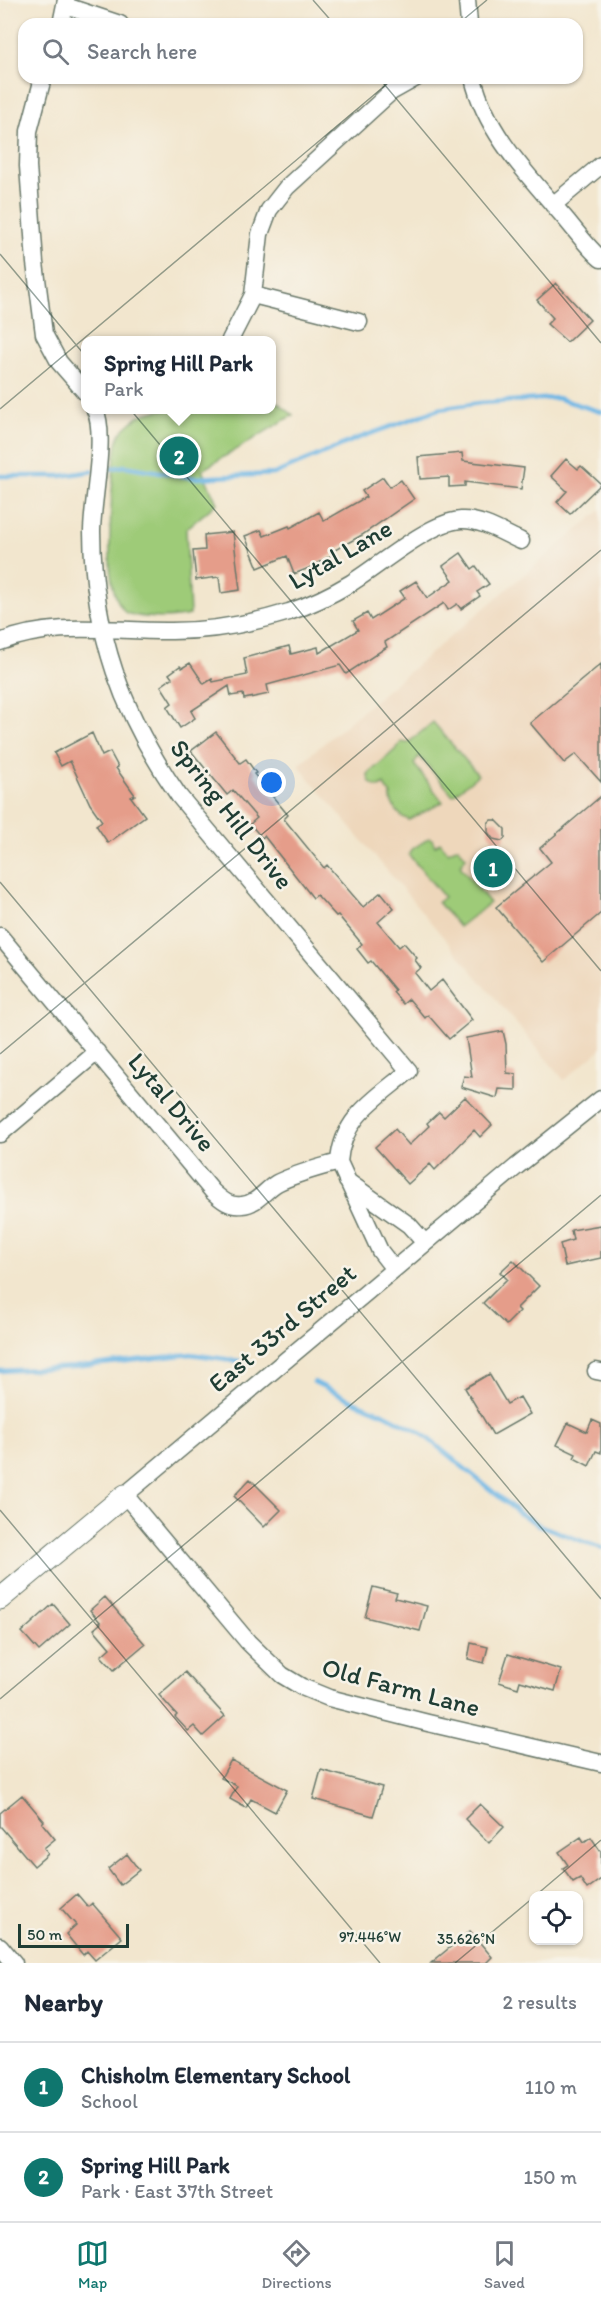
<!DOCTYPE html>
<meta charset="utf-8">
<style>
body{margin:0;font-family:Itim,sans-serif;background:#f2f2f3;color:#1f2937}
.controls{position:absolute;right:18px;bottom:18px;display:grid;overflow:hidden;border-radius:12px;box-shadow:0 2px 4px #0004}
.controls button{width:54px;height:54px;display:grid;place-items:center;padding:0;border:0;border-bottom:2px solid #e0e1e3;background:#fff;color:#1f2937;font:30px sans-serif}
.scale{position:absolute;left:18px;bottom:15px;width:111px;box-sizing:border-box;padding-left:6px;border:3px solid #1f3d34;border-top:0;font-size:16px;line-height:21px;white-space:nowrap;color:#1f3d34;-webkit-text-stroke:4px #f7f3e8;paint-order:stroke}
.you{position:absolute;left:272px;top:783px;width:21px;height:21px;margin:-15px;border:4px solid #fff;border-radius:50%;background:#1a73e8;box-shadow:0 0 0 9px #1a73e833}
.badge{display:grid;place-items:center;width:39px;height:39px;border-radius:50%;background:#0f766e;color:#fff;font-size:20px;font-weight:700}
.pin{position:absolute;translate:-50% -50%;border:3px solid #fff;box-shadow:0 2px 6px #0006}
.popup{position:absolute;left:81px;top:336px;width:195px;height:78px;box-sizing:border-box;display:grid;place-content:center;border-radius:12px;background:#fff;filter:drop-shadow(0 2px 4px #0005);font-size:20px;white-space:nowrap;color:#747a83}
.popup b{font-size:22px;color:#1f2937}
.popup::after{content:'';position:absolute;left:50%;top:100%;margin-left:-12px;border:12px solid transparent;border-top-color:#fff}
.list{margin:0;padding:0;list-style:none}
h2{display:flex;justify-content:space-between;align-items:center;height:78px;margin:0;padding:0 24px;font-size:26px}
h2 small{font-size:20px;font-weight:400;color:#747a83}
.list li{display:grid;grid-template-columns:39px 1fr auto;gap:18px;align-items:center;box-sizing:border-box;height:90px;padding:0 24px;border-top:2px solid #e0e1e3}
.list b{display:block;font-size:22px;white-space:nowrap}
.list p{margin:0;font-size:20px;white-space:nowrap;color:#747a83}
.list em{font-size:20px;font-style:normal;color:#747a83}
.icon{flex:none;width:33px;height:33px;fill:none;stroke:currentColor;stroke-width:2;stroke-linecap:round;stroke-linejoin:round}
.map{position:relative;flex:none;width:601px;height:1963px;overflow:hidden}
.search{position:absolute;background:#fff;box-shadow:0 2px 4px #0004;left:18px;right:18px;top:18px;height:66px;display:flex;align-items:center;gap:15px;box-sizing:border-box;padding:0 21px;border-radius:18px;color:#747a83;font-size:22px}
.sheet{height:258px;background:#fff}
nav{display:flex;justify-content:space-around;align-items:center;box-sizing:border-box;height:84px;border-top:2px solid #e0e1e3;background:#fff;font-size:16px;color:#747a83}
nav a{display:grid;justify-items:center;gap:3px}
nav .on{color:#0f766e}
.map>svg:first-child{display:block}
</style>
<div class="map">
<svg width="601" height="1963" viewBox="0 0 601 1963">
<rect width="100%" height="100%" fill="#f7f3e8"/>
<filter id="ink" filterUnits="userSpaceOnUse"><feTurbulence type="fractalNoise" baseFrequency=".0167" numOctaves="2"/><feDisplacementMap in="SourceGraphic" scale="12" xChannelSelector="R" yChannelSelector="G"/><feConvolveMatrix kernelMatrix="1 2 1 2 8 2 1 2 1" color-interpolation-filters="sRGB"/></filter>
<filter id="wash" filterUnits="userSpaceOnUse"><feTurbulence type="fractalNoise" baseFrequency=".008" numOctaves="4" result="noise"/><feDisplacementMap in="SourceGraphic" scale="24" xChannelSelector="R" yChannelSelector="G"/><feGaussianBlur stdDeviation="1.35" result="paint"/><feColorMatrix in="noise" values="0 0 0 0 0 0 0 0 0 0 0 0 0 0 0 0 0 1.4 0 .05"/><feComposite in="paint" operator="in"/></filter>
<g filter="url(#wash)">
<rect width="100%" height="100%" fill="#f2e6ce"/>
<path fill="#eed7bb" d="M 601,510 L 601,1049 L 564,1080 L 298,765 Z"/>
<path fill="#9ecb78" stroke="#5e8456" stroke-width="1.5" d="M 272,398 L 293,415 L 202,470 L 217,503 L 186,529 L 190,615 C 171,619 144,619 126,613 C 116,602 113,590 111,575 C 108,556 112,449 120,434 C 123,429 135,419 140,416 C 168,403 239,410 272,410 Z
M 433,722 L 478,775 L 453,795 L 419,756 L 414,764 L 443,802 L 409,820 C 400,817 389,804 391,794 L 386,789 L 384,784 L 380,787 C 373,786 368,782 368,774 L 397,748 L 401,742 L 408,743 Z
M 429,838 L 432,839 L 435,846 L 440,842 L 448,852 L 458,847 L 466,857 L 460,866 L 490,903 L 459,927 L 438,902 L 444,897 L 409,855 L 411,850 Z"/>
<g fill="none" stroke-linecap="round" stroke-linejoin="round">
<path stroke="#6cb6e5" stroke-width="4.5" d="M 102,470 L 125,466 L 195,478 L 274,474 L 356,439 L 439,409 L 480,403 L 557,398 L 601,412
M 0,476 L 61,476 L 93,471
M 0,1371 L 74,1367 L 191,1354 L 239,1361
M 314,1382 L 353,1401 L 387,1415 L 420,1432 L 519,1513 L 539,1525 L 601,1548"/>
</g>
<g id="blocks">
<path fill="#e59d8a" d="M 556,283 L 590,320 L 567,342 L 547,324 L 553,318 L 537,300 Z
M 462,453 L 463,461 L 524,468 L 521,489 L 465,482 L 465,486 L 449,487 L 449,477 L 420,479 L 418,457 Z
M 566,459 L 578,469 L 581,466 L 601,484 L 570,514 L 557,502 L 567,491 L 551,476 Z
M 383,477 L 390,487 L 401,480 L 414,499 L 362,535 L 333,551 L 334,554 L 309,568 L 294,574 L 287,556 L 258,568 L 245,536 L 261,530 L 264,536 L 289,526 L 290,528 L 319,512 L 324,521 L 366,497 L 362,491 Z
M 233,532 L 240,590 L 221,593 L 219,577 L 196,580 L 193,551 L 205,550 L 204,535 Z
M 461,553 L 472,569 L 476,566 L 489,584 L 477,592 L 480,596 L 461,609 L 457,604 L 448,610 L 444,603 L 385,642 L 387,647 L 346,674 L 340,665 L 267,685 L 269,694 L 244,699 L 243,694 L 231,696 L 229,686 L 191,711 L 195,718 L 180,728 L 167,707 L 172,703 L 161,686 L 172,678 L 169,674 L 180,666 L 182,668 L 190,663 L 204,684 L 212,679 L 213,682 L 247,675 L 244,658 L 289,646 L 291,654 L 318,647 L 319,653 L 358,630 L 353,621 L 367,613 L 371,620 L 405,598 L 400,591 L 416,581 L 427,598 L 453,580 L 443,566 Z
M 601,664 L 601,782 L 576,754 L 564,763 L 530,723 Z
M 216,732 L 240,763 L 246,759 L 256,773 L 254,774 L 288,815 L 284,819 L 324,868 L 327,865 L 363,907 L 381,892 L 394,908 L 378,922 L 399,947 L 404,943 L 417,958 L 415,960 L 421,968 L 415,973 L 429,991 L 442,980 L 472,1020 L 449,1039 L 428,1015 L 425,1018 L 409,999 L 403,1004 L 393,992 L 395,990 L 371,961 L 368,963 L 357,949 L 362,944 L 338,915 L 336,916 L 317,895 L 313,898 L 264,836 L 262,838 L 250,824 L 257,818 L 233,790 L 227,795 L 204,767 L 191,751 Z
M 92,733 L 102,756 L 110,752 L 118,767 L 116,768 L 135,795 L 131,797 L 145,816 L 108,843 L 96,825 L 102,821 L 90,804 L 70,761 L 61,766 L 54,753 Z
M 601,796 L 601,913 L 543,962 L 496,907 L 551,862 L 540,848 Z
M 491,820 L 496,820 L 505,829 L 505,838 L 502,841 L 493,839 L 488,832 L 488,823 Z
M 503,1031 L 506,1044 L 507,1073 L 516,1074 L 516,1090 L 499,1089 L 497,1098 L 461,1087 L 464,1076 L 472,1077 L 466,1038 Z
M 465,1097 L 492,1125 L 480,1137 L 474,1130 L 435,1170 L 430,1164 L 408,1184 L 375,1147 L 395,1129 L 409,1145 L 429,1126 L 427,1123 L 439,1112 L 444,1117 Z
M 601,1225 L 601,1258 L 565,1266 L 560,1244 L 573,1240 L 571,1230 Z
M 513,1260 L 539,1286 L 517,1308 L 520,1311 L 506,1325 L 483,1303 L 507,1279 L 500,1272 Z
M 489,1374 L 507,1404 L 520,1397 L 530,1414 L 493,1435 L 465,1388 Z
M 592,1420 L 601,1424 L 601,1453 L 596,1451 L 589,1466 L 574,1458 L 576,1454 L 557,1445 L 568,1423 L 587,1432 Z
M 250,1479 L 281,1510 L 264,1527 L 234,1496 Z
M 373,1587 L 397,1593 L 395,1598 L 427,1606 L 420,1631 L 365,1617 Z
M 105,1597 L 145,1644 L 114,1670 L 101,1656 L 110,1648 L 94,1629 L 101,1623 L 90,1610 Z
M 53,1604 L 70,1624 L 39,1651 L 22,1632 Z
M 471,1643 L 488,1647 L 484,1663 L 468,1659 Z
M 508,1654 L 561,1670 L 555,1691 L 520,1681 L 518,1688 L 499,1682 Z
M 185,1672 L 225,1716 L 203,1736 L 194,1726 L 188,1731 L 175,1717 L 177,1715 L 159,1695 Z
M 231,1760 L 287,1790 L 275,1812 L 251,1799 L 246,1808 L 230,1799 L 237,1786 L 221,1778 Z
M 321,1770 L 382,1787 L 373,1816 L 313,1799 Z
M 22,1795 L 44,1821 L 42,1823 L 55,1839 L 44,1848 L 48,1854 L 34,1866 L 0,1826 L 0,1813 Z
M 480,1804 L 504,1827 L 489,1843 L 465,1819 Z
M 581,1837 L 584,1842 L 591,1837 L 601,1852 L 601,1879 L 587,1889 L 580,1878 L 573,1882 L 563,1868 L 568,1865 L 559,1852 Z
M 127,1854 L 139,1870 L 120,1885 L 108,1869 Z
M 77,1894 L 88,1907 L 92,1903 L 122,1938 L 95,1960 L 87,1951 L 83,1955 L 66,1934 L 76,1925 L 61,1908 Z
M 470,1931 L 492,1957 L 486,1963 L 431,1963 Z"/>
</g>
</g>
<g filter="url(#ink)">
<use href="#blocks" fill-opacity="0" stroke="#69786a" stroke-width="1.5"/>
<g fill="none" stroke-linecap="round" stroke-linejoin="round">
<defs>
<path id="minor" d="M 467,0 L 469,24
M 66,6 L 120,24
M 61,24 L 66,0
M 43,78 L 29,131 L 28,166 L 35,263 L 44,334 L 59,362 L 86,393
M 473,78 C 486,133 528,175 564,217 C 576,231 587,247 601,259
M 553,205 L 601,165
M 253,295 L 359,322
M 230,340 L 253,295 L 260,234 L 269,210 L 287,187 L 391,92 L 416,78
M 95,410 C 107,434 92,502 92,532 C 93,633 122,714 179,796 L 409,1071 C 377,1098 342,1117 339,1162 L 380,1251 L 394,1269
M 0,642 C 56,620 114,632 172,631 C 212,631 250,624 289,612 C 310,605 331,595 351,583 C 379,566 429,522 461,520 C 481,519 503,533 521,541
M 0,936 L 213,1192 C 222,1200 230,1207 242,1205 C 257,1204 265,1190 277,1183 C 297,1173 318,1168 339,1162
M 601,1099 L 516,1167 L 125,1495 L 248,1642 L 282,1675 L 302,1687 L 329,1698 L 428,1723 L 601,1763
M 0,1134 L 97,1052
M 347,1181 L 409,1225 L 425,1243
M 596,1371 L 601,1372
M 0,1946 L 14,1963"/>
<path id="major" d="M 0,1599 L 125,1495"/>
</defs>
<use href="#minor" stroke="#69786a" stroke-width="19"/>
<use href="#major" stroke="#69786a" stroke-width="23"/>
<use href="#minor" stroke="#fff" stroke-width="16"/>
<use href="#major" stroke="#fff" stroke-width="21"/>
</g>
</g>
<path fill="none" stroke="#1f3d34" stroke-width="1.5" stroke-opacity="0.45" d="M 313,0 L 334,24M 458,24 L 487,0M 379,78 L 601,343M 0,254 L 601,971M 0,409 L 394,78M 0,882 L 601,1599M 0,1054 L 601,550M 0,1510 L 380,1963M 0,1699 L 601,1195M 535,1896 L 601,1840M 455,1963 L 534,1897"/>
<g text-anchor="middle" stroke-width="5" stroke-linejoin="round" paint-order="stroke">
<g font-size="26" fill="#1f3d34" stroke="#f7f3e8">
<text transform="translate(340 554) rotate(-30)" y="9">Lytal Lane</text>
<text transform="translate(232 814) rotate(52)" y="9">Spring Hill Drive</text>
<text transform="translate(172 1102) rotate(50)" y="9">Lytal Drive</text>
<text transform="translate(282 1328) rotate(-40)" y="9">East 33rd Street</text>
<text transform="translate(401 1687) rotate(15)" y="9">Old Farm Lane</text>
</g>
</g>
<g font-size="15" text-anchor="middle" fill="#1f3d34" stroke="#f7f3e8" stroke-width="5" stroke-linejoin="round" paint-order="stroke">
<text x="370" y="1942">97.446°W</text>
<text x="466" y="1944">35.626°N</text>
</g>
</svg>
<div class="controls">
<button><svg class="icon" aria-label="locate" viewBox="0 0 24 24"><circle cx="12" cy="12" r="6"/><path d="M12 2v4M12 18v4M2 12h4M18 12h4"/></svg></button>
</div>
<div class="scale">50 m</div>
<div class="you"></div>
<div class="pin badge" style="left:493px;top:868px">1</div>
<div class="pin badge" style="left:179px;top:456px">2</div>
<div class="popup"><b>Spring Hill Park</b>Park</div>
<div class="search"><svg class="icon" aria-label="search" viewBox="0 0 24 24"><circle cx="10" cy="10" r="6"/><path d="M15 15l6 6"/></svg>Search here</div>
</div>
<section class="sheet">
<h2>Nearby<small>2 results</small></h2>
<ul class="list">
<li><span class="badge">1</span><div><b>Chisholm Elementary School</b><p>School</p></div><em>110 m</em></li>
<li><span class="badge">2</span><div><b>Spring Hill Park</b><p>Park · East 37th Street</p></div><em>150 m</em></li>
</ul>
</section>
<nav>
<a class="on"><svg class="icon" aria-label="map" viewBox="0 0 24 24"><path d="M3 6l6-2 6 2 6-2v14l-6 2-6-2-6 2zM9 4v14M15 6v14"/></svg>Map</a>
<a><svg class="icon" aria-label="directions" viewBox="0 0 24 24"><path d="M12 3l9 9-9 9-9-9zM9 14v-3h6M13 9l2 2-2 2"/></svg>Directions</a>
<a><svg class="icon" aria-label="saved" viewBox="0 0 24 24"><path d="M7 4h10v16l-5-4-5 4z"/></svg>Saved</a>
</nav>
